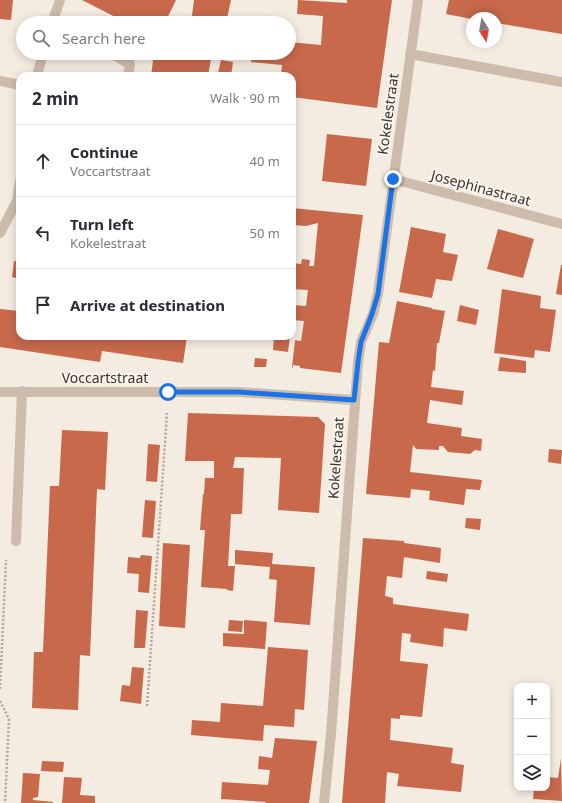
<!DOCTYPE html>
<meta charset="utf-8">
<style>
body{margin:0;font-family:"Noto Sans",sans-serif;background:#f7f7f7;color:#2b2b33}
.controls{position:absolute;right:12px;bottom:12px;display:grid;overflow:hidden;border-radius:8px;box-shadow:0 2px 10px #0003}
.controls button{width:36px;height:36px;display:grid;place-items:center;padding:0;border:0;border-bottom:1px solid #e1e1e2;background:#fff;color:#2b2b33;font:20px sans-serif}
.compass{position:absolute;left:466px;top:12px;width:36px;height:36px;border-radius:50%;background:#fff;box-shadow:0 2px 10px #0003;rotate:169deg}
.stop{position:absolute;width:12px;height:12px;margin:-9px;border:3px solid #1a73e8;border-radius:50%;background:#fff}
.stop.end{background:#1a73e8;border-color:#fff;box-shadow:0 1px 4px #0008}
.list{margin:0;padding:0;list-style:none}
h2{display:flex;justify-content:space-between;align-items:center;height:52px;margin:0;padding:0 16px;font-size:17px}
h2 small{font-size:13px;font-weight:400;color:#7c7c81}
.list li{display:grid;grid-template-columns:26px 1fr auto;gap:12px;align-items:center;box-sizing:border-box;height:72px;padding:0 16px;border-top:1px solid #e1e1e2}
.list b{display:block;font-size:15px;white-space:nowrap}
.list p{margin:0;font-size:13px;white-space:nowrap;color:#7c7c81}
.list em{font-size:13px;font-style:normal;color:#7c7c81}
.icon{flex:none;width:22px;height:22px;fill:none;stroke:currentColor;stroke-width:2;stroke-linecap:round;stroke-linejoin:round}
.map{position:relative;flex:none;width:562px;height:803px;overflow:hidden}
.search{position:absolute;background:#fff;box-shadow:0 2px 10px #0003;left:16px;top:16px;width:280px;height:44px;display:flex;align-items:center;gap:10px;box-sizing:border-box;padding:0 14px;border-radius:22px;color:#7c7c81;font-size:15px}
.panel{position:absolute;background:#fff;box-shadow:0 2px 10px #0003;left:16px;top:72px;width:280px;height:268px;border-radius:12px}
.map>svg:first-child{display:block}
</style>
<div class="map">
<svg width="562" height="803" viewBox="0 0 562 803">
<rect width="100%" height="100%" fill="#f4ebe1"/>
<path fill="#c8694b" d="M 0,0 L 13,0 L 11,20 L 0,19 Z
M 82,0 L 176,0 L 165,23 L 127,23 Z
M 194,0 L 231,0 L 226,23 L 191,23 Z
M 298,0 L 347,3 L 347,0 L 392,0 L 377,108 L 292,97 L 292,76 L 281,76 L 282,65 L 251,62 L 253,53 L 289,53 L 289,42 L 321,45 L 323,16 L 297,14 Z
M 449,0 L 562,0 L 562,34 L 496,23 L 496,18 L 472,18 L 472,19 L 446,14 Z
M 154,53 L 199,53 L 198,57 L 211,59 L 208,76 L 151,76 Z
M 221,60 L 233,62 L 231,76 L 216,76 L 217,73 L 218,73 Z
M 327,134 L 372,139 L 366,186 L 322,181 Z
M 292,208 L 363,215 L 341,373 L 300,368 L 300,366 L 293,365 L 293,368 L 292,367 L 295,340 L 301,341 L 304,321 L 292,320 L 292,305 L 306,306 L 308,290 L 292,289 L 292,263 L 301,264 L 302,259 L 310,260 L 309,266 L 314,266 L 318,223 L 306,226 L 292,225 Z
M 411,227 L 446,234 L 443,252 L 458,255 L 452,281 L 436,279 L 432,298 L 399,292 Z
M 498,229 L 534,239 L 523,278 L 487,269 Z
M 14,261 L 20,262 L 20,279 L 12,277 Z
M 561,265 L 562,265 L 562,295 L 556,294 Z
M 502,289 L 541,296 L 540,308 L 556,310 L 550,352 L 535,350 L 534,358 L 494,353 Z
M 397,301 L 432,308 L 432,309 L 445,311 L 439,343 L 437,343 L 435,371 L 433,370 L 431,387 L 464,391 L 462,405 L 430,400 L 427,423 L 462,428 L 461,436 L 482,439 L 481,451 L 475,450 L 470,454 L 448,452 L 443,446 L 439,446 L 439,450 L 416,449 L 413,445 L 410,472 L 482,480 L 480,490 L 466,489 L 464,505 L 429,500 L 430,491 L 411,489 L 410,498 L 366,494 L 379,342 L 389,343 Z
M 460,305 L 479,310 L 476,325 L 457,321 Z
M 0,309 L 20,311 L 20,336 L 201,336 L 201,340 L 187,337 L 183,363 L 102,351 L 100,362 L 0,347 Z
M 274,336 L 290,336 L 288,352 L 273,350 Z
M 500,357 L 526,361 L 526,373 L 498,371 Z
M 255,358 L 267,359 L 266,367 L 254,367 Z
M 188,413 L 318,417 L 325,424 L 319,513 L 278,510 L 281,458 L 235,457 L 233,468 L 244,468 L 242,514 L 231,514 L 228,566 L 235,566 L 233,591 L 227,590 L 227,589 L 201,587 L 205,530 L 200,530 L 203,494 L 204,494 L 205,478 L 214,478 L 214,461 L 185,461 Z
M 62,430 L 108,432 L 105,490 L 97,489 L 90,656 L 80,655 L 78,710 L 32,708 L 34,652 L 43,652 L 50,486 L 59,486 Z
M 148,444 L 160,445 L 157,482 L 146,481 Z
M 549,449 L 562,450 L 561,464 L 548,462 Z
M 145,500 L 156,501 L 153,538 L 142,537 Z
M 466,518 L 481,519 L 480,530 L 465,528 Z
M 363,538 L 404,541 L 404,543 L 441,548 L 440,563 L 404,557 L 402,578 L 387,576 L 385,596 L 393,598 L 393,604 L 469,614 L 467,631 L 444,628 L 443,647 L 410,642 L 411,634 L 402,633 L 400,661 L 428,664 L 422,717 L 400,715 L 400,719 L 391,718 L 390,740 L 453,748 L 451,763 L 464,765 L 461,792 L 397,786 L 399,774 L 387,772 L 385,803 L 342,803 Z
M 163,543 L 190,545 L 185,628 L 159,626 Z
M 235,550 L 273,553 L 272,564 L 315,567 L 310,625 L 274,622 L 277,580 L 269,579 L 270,567 L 235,564 Z
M 141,555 L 152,556 L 149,593 L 138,592 L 139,574 L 127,573 L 128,557 L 140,558 Z
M 427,571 L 448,574 L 447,582 L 426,579 Z
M 136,610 L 148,611 L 145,648 L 134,648 Z
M 229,620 L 243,621 L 242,632 L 228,631 Z
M 244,620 L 267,622 L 265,649 L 223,646 L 223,633 L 244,634 Z
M 268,647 L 308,650 L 304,710 L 295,709 L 294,727 L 264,725 L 263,741 L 191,735 L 192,720 L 220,722 L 221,703 L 263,706 Z
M 132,667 L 144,668 L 141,704 L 120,701 L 122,685 L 130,686 Z
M 275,738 L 317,741 L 309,803 L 265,803 L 266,802 L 221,799 L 222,782 L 268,785 L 270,770 L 258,769 L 259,756 L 272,758 Z
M 561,758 L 562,801 L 533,799 L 534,788 L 547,788 L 547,777 L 558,778 Z
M 42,761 L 64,762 L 63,772 L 41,771 Z
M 23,773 L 40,774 L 38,797 L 33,798 L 33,800 L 53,802 L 53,803 L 21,803 Z
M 64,777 L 82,778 L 80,795 L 95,796 L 95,803 L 62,803 Z"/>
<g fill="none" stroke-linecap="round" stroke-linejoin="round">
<path stroke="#b9a596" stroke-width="2.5" stroke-dasharray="2 2" stroke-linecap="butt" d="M 0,689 L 6,560
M 0,701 L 9,719 L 5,803
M 147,706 L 167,413"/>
<path stroke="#cdbbac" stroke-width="10" d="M 52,23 L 60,0
M 110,53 L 130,64 L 128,76
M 410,54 L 562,82
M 37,76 L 43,53
M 0,81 L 20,85
M 393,179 L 562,224
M 0,233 L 17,201 L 20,181
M 0,392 L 239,392 L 354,400
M 16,541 L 22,391
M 324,803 L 331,734 L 358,362 L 361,342 L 373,314 L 378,294 L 418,0"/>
</g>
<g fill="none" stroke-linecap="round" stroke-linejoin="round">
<path stroke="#1a73e8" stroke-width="5" d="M 168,392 L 239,392 L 354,400 L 358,362 L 361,342 L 372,314 L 378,294 L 393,179"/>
</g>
<g text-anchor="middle" stroke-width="4" stroke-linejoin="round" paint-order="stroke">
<g font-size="14" fill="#3b302b" stroke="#fbf5ee">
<text transform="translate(388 114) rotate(-82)" y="5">Kokelestraat</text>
<text transform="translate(481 188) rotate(15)" y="5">Josephinastraat</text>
<text x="105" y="383">Voccartstraat</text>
<text transform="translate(336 458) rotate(-86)" y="5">Kokelestraat</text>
</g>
</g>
</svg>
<div class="controls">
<button>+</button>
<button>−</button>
<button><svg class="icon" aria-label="layers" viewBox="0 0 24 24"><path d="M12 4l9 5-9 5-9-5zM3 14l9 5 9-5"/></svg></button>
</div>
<svg class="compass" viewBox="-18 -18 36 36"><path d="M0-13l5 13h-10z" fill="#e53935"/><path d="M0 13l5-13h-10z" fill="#7c7c81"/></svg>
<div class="stop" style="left:168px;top:392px"></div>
<div class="stop end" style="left:393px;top:179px"></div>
<div class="search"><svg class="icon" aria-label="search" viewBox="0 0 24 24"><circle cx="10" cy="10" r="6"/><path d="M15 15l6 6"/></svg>Search here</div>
<section class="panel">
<h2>2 min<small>Walk · 90 m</small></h2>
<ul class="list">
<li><svg class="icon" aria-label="ahead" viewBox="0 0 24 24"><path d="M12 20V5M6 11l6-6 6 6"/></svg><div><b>Continue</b><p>Voccartstraat</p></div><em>40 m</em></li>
<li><svg class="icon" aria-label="left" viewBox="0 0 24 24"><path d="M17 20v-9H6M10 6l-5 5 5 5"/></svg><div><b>Turn left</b><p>Kokelestraat</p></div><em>50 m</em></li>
<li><svg class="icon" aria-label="arrive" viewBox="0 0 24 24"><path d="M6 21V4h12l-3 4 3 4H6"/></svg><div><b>Arrive at destination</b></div></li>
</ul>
</section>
</div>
